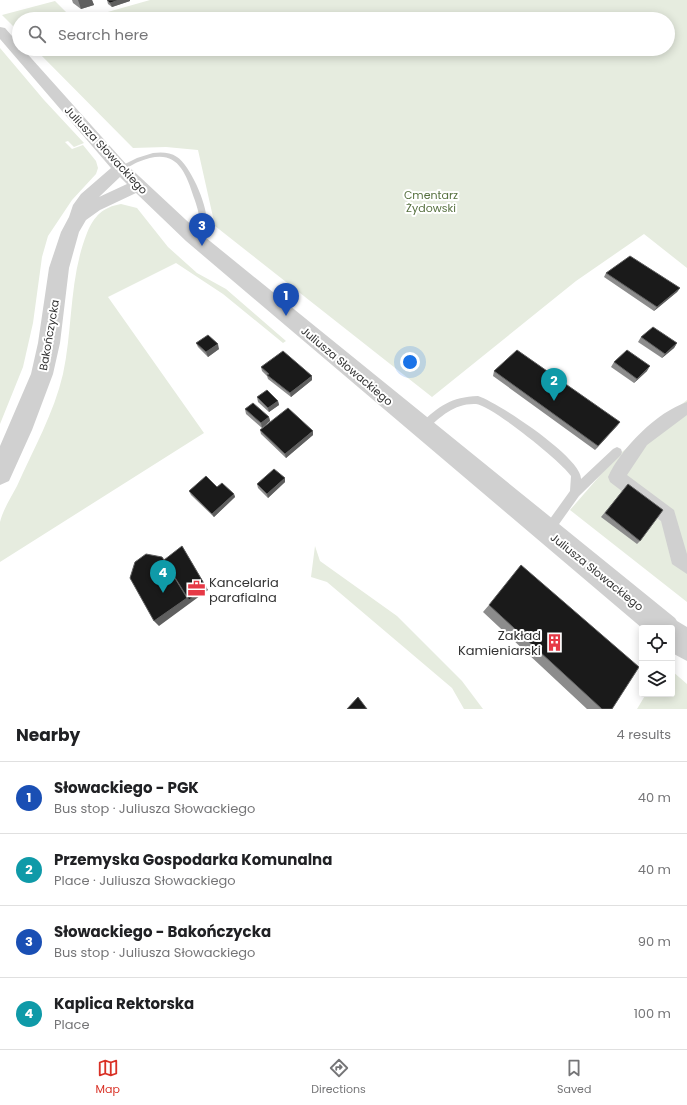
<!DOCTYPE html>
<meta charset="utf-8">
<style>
body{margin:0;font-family:Poppins,sans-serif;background:#f2f2f2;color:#202124}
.controls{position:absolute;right:12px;bottom:12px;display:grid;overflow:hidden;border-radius:4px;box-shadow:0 2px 10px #0003}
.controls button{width:36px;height:36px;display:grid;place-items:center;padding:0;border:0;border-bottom:1px solid #e0e0e0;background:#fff;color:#202124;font:20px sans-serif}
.you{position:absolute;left:410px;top:362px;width:14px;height:14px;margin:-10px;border:3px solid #fff;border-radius:50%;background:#1a73e8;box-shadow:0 0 0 6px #1a73e833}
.badge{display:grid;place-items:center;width:26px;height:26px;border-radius:50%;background:#d93025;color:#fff;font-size:13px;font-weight:700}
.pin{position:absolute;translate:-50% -33px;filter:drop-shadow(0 1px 2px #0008)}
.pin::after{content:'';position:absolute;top:21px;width:14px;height:12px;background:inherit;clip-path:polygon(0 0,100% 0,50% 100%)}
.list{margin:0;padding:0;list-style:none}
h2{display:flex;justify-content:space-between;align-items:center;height:52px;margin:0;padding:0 16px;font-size:17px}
h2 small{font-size:13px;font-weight:400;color:#757577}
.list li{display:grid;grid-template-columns:26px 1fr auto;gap:12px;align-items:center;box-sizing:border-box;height:72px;padding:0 16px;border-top:1px solid #e0e0e0}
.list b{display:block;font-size:15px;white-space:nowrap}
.list p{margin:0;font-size:13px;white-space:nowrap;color:#757577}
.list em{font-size:13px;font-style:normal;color:#757577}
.icon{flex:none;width:22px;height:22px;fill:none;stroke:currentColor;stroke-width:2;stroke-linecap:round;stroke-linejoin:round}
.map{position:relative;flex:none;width:687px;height:709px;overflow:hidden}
.search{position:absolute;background:#fff;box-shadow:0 2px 10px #0003;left:12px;right:12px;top:12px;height:44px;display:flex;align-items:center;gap:10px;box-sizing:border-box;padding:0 14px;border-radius:22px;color:#757577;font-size:15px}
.sheet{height:340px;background:#fff}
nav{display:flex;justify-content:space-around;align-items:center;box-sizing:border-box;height:56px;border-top:1px solid #e0e0e0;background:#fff;font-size:11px;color:#757577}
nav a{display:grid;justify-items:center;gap:2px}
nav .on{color:#d93025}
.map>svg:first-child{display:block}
</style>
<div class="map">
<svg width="687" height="709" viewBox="0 0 687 709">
<rect width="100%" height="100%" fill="#fff"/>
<path fill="#e6ecdf" d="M 150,0 L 687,0 L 687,268 L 644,234 L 576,281 L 432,397 L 215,226 L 198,150 L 166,147 L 133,148 L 35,49 L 668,49 L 668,19 L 83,19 Z
M 55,1 L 73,19 L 19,19 L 19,32 L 2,15 Z
M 0,48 L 44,100 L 84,143 L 74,147 L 68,141 L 65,142 L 72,149 L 83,145 L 96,161 L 98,168 L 96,174 L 72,200 L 48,236 L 42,257 L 33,323 L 23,367 L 0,424 Z
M 121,204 L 137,208 L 168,247 L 197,273 L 226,289 L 286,341 L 283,343 L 223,294 L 176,263 L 108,297 L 204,433 L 0,562 C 0,550 0,533 0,522 C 3,510 11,497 17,486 C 33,450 54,413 63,374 C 73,328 69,278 87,233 C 94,216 103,207 121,204 Z
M 687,400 L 687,602 L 570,510 L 617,456 Z
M 315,546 L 320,561 L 397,616 L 462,681 L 483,709 L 464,709 L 452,688 L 327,582 L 311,577 Z
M 672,671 L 687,684 L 687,709 L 637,709 L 646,694 L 672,694 Z"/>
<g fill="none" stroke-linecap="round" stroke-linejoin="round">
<path fill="#d0d0d0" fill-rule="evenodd" d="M 153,153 C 161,152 170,152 177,157 C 191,166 211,212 206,227 C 204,233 200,236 196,239 L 190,239 L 189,237 C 192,234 196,232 198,228 C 202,221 197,206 194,198 C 184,166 174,147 138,162 C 131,165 124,171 118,169 L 117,168 L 137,158 Z
M 478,396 C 499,403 582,458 581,479 L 613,449 L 617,447 L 621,449 L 622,452 L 621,455 L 579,496 L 552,534 L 548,535 L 544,534 L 542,530 L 570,491 L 571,476 C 562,462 491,405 476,404 C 455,403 441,416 426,430 L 423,431 L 420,430 L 418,427 L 420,424 C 439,406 451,397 478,396 Z"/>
<path fill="#d0d0d0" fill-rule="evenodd" d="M 687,402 L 687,415 L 647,445 L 627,475 L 674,510 L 687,554 L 687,574 L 672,564 L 661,521 L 610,482 L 608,477 C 621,448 657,412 687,402 Z"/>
<path fill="#d0d0d0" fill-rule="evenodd" d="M 0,27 L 5,28 L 19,44 L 19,49 L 23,49 L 126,164 L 200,233 L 675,618 L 677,621 L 687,627 L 687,661 L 672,653 L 672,628 L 642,628 L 186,241 L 136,193 L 100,210 L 86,220 L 79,232 L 69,268 L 60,343 L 53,374 L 32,430 L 9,481 L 0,485 L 0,446 L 31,374 L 38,343 L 49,268 L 61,232 L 69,217 L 73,205 L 81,194 L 111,168 L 0,39 ZM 120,177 L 127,184 L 99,197 Z"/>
</g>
<path fill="#8c8c8c" d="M 72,0 L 92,0 L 94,5 L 81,9 L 73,3 Z
M 107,0 L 130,0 L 130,1 L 112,7 L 108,4 Z
M 76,49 L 92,49 L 93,52 L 81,56 L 77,52 Z
M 606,273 L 680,288 L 677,292 L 654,311 L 604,277 Z
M 641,337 L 677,343 L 674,348 L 662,358 L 638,342 Z
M 196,343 L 219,349 L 208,357 L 198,347 Z
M 614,362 L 647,371 L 634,383 L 611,367 Z
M 261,367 L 312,380 L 291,397 L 268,379 L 267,376 L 262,371 Z
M 494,371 L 620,422 L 595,450 L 493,376 Z
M 257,397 L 278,401 L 279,405 L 269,412 L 258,402 Z
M 245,409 L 269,417 L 270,421 L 262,428 L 246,414 Z
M 260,430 L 313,435 L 286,458 L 261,434 Z
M 285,478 L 285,482 L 268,498 L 258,488 L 257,484 Z
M 217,487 L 234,494 L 235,497 L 214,517 L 191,495 L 189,491 Z
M 625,488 L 640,541 L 637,544 L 601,517 Z
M 489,605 L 612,709 L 587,709 L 483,612 Z"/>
<path fill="#5f5f5f" d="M 78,0 L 92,0 L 94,5 L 81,9 Z
M 119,0 L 130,0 L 130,1 L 112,7 L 110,3 Z
M 87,49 L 92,49 L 93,52 L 81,56 L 79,51 Z
M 680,288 L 677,292 L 654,311 L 657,307 Z
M 677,343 L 674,348 L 662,358 L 665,354 Z
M 218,344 L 219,349 L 208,357 L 206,352 Z
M 650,366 L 647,371 L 634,383 L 637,379 Z
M 312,376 L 312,380 L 291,397 L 290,393 Z
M 278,401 L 279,405 L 269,412 L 268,408 Z
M 269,417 L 270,421 L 262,428 L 261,423 Z
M 620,422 L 617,426 L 595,450 L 598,446 Z
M 313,431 L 313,435 L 286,458 L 285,454 Z
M 285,478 L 285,482 L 268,498 L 267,494 Z
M 234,494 L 235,497 L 214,517 L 212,514 Z
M 182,546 L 208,590 L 159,626 L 154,621 L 162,557 L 166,563 Z"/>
<path fill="#1a1a1a" stroke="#5f5f5f" d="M 107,0 L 119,0 L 110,3 Z
M 77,49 L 87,49 L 79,51 Z
M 630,256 L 680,288 L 657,307 L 606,273 Z
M 653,327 L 677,343 L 665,354 L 641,337 Z
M 208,335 L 218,344 L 206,352 L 196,343 Z
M 517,350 L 620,422 L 598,446 L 494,371 Z
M 627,350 L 650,366 L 637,379 L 614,362 Z
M 283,351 L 312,376 L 290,393 L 267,375 L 269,374 L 261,367 Z
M 267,390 L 278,401 L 268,408 L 257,397 Z
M 253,403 L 269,417 L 261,423 L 245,409 Z
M 288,408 L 313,431 L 285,454 L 260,430 Z
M 274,469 L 285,478 L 267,494 L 257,484 Z
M 206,476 L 217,487 L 222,483 L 234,494 L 212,514 L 189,491 Z
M 628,484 L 663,510 L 640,541 L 605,513 Z
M 182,546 L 206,587 L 189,600 L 164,560 Z
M 146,554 L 162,557 L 187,598 L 154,621 L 130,578 L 135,562 Z
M 521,565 L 639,667 L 612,709 L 602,709 L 489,605 Z
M 358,697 L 367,709 L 347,709 Z"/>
<defs>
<symbol id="office-bare" viewBox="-9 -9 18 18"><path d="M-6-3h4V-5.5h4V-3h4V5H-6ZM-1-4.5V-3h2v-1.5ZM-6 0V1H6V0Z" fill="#e63946" stroke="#fff" stroke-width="2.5" paint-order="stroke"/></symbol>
<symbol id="building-bare" viewBox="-9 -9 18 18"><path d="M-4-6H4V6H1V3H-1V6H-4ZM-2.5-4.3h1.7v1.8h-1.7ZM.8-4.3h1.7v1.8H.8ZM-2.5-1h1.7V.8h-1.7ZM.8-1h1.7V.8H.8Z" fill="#e63946" stroke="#fff" stroke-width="2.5" paint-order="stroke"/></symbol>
</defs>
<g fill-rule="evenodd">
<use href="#office-bare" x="184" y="576" width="25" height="25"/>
<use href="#building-bare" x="542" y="630" width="25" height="25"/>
</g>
<g text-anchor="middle" stroke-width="4" stroke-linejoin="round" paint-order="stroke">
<g font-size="11" fill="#333" stroke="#fff">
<text transform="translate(106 150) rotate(47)" y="4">Juliusza Słowackiego</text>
<text transform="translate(49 335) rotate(-80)" y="4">Bakończycka</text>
<text transform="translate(347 366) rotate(40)" y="4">Juliusza Słowackiego</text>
<text transform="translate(597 572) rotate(39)" y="4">Juliusza Słowackiego</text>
</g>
<g font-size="11" fill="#56703f" stroke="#fff">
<text x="431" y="199">Cmentarz<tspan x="431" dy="13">Żydowski</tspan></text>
</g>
<g font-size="13" fill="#333" stroke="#fff" text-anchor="start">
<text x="209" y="587">Kancelaria<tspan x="209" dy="15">parafialna</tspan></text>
<text x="541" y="640" text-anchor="end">Zakład<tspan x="541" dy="15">Kamieniarski</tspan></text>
</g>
</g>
</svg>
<div class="controls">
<button><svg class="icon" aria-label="locate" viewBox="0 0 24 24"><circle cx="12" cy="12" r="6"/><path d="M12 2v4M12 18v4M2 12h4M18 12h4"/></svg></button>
<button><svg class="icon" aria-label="layers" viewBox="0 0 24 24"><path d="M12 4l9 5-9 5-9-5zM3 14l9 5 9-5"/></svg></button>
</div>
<div class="you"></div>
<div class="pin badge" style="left:286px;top:316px;background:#1a4fb4">1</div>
<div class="pin badge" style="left:554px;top:401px;background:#0f9aa8">2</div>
<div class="pin badge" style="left:202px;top:246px;background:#1a4fb4">3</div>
<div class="pin badge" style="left:163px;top:593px;background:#0f9aa8">4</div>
<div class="search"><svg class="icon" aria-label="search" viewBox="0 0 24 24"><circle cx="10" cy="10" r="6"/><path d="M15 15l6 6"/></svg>Search here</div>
</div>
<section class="sheet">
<h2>Nearby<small>4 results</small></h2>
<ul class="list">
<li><span class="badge" style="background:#1a4fb4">1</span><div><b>Słowackiego - PGK</b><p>Bus stop · Juliusza Słowackiego</p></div><em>40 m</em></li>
<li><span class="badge" style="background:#0f9aa8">2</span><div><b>Przemyska Gospodarka Komunalna</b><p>Place · Juliusza Słowackiego</p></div><em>40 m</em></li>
<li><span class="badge" style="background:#1a4fb4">3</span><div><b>Słowackiego - Bakończycka</b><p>Bus stop · Juliusza Słowackiego</p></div><em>90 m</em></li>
<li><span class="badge" style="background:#0f9aa8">4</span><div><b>Kaplica Rektorska</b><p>Place</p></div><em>100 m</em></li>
</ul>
</section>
<nav>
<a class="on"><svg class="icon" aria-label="map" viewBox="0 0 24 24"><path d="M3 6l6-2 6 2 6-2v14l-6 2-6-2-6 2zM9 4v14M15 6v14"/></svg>Map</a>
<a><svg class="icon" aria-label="directions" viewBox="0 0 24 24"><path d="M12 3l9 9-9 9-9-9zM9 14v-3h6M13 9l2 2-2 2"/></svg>Directions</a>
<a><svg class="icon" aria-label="saved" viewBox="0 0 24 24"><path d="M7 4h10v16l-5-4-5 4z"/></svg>Saved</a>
</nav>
